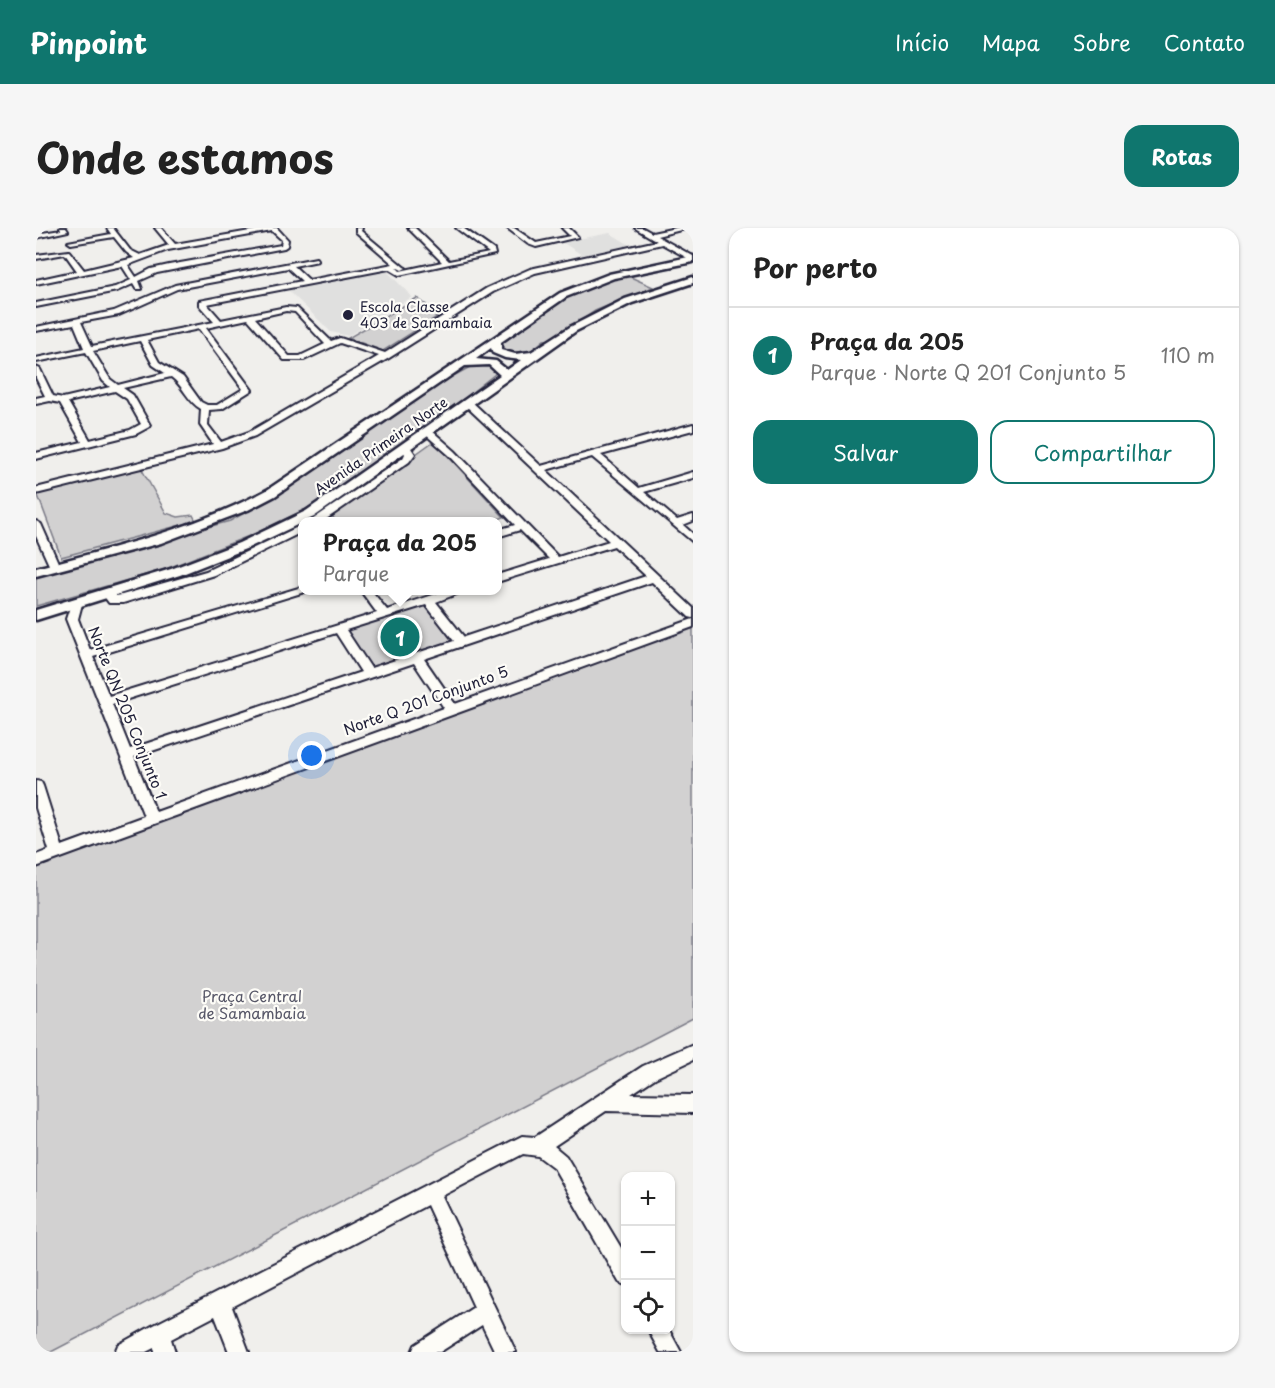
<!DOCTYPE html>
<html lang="pt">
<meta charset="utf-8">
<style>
body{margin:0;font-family:"Playpen Sans",sans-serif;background:#f6f6f6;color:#222}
.controls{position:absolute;right:18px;bottom:18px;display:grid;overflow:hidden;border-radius:12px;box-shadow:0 2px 4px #0004}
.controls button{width:54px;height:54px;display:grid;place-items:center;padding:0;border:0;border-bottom:2px solid #e0e0e0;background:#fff;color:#222;font:30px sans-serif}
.you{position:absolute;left:276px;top:528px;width:21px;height:21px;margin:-15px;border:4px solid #fff;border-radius:50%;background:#1a73e8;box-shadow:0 0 0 9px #1a73e833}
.badge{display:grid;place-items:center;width:39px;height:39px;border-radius:50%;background:#0f766e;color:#fff;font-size:20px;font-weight:700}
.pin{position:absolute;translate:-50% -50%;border:3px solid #fff;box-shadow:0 2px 6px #0006}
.popup{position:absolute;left:262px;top:289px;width:204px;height:78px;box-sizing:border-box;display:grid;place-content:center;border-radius:12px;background:#fff;filter:drop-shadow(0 2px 4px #0005);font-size:20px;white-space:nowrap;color:#767676}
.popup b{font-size:22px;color:#222}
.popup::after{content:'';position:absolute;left:50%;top:100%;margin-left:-12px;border:12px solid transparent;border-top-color:#fff}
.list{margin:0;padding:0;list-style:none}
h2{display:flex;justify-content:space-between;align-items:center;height:78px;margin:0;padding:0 24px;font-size:26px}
h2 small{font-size:20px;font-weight:400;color:#767676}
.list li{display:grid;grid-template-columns:39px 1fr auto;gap:18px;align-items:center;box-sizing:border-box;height:96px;padding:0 24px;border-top:2px solid #e0e0e0}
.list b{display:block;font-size:22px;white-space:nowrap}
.list p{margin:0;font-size:20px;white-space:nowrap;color:#767676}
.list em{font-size:20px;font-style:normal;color:#767676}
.actions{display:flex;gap:12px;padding:18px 24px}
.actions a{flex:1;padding:14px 0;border:2px solid #0f766e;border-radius:18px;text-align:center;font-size:21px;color:#0f766e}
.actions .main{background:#0f766e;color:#fff}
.icon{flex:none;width:33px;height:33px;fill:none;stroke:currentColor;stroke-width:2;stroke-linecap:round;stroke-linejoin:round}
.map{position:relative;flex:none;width:657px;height:1124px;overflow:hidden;border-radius:18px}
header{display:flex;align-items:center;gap:36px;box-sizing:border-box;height:84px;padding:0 30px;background:#0f766e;color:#fff}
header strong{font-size:28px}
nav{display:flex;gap:33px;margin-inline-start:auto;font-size:21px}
.intro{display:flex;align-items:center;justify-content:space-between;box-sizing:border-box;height:144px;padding:0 36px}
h1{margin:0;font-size:42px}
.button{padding:15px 27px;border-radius:18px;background:#0f766e;color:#fff;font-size:21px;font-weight:700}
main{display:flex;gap:36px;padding:0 36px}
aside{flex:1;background:#fff;border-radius:18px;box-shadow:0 2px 4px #0004}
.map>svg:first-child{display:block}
</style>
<header>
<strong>Pinpoint</strong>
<nav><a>Início</a><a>Mapa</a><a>Sobre</a><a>Contato</a></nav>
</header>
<div class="intro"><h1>Onde estamos</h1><a class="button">Rotas</a></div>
<main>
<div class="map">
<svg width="657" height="1124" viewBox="0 0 657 1124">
<rect width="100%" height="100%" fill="#f0efec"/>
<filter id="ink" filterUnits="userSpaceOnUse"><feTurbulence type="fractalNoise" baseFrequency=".0167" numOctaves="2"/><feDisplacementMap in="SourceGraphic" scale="12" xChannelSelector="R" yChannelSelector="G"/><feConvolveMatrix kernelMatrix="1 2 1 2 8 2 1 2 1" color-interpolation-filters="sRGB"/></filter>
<g filter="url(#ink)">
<path fill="#e0e0df" d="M 574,5 L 594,17 L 546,27 L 526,14 Z
M 350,42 L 376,69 L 312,108 L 295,104 L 252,62 Z"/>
<path fill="#d2d1d1" stroke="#7a7a86" stroke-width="1.5" d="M 590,47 L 617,59 L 559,83 L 517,111 L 508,112 L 496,122 L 473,125 L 465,120 L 467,115 L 531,67 L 560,54 Z
M 381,70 L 404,87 L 347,123 L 312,110 Z
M 442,135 L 455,137 L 460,140 L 459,146 L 397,195 L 274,279 L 218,306 L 127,342 L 0,378 L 0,346 L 194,293 L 241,267 L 405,153 C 419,149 429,141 442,135 Z
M 398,213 L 468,289 L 455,294 L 301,294 L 295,287 Z
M 104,238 L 130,285 L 142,289 L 157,287 L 160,293 L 25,329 L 1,265 Z
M 394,368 L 431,417 L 330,452 L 298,401 Z
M 657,393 L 657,790 L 15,1124 L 0,1124 L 0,626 Z"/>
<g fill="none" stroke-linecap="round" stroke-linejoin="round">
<defs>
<path id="minor" d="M 24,0 L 30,0 L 32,3 L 0,10 L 0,6 L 25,2 Z
M 71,0 L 77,0 L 94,22 L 104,27 L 133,17 L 119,0 L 125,0 L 139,16 L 232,0 L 241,0 L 252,12 L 251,18 L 248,20 L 121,45 L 103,53 L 106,61 L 100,61 L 97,56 L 81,63 L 0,79 L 0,75 L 79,59 L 95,52 L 86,38 L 0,56 L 0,52 L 41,43 L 29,26 L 0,31 L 0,27 L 33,23 L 48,42 L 98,30 L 90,24 L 78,9 L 35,16 L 32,14 L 75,6 ZM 236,3 L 246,12 L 245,17 L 133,37 L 115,41 L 100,49 L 92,37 L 132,22 Z
M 320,0 L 326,0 L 325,3 L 368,39 L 370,40 L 366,42 L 360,39 L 364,43 L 406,34 L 372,0 L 379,0 L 413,33 L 453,25 L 420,0 L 427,0 L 458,22 L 459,26 L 363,47 L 353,41 L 171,76 L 185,92 L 250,79 L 261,80 L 295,113 L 304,110 L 349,125 L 451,60 L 494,41 L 621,13 L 599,0 L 607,0 L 616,5 L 640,0 L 653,0 L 621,8 L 657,28 L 657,33 L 626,16 L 499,45 L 457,64 L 353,130 L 219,208 L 186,220 L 0,266 L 0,260 L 177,216 L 164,197 L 165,181 C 152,174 147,157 135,149 L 87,160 L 97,167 L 114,197 L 113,199 L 100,206 L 0,231 L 0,225 L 46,214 L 24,175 L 14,173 L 0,176 L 0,170 L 9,168 L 0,150 L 0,139 L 4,141 L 17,168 L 27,170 L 74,159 L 67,153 L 50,124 L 0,134 L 0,130 L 48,120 L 38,96 L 0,103 L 0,99 L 78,83 L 139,57 L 280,30 L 282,33 L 258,38 L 273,52 L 357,36 L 320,4 ZM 252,40 L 266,53 L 163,73 L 163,77 L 178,94 L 56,118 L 45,94 L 83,87 L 141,61 ZM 250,83 L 259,84 L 289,116 L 264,128 L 253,128 L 219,90 ZM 212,91 L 248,132 L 268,132 L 304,115 L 343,128 L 213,204 L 185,214 L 172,197 L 173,182 L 186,181 L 216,162 L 170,100 ZM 163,101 L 207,161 L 181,177 L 171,177 L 165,174 L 147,149 L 123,134 L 111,112 ZM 104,113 L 117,137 L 129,145 L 82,157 L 74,151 L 57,123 ZM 79,163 L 91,171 L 105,196 L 94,202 L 54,212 L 32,174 Z
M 471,0 L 478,0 L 500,15 L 534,8 L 526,0 L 533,0 L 542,9 L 500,19 L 492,16 Z
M 429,173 L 435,173 L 505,238 L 657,196 L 657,202 L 565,227 L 603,260 L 657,244 L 657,250 L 608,264 L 641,292 L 657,287 L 657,293 L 647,297 L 657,306 L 657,314 L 556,229 L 510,242 L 657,380 L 657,390 L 653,389 L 616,354 L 388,431 L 419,476 L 657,391 L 657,399 L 0,639 L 0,627 L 13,622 L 0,580 L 0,553 L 5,554 L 7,558 L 26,618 L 108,588 L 30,391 L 36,373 L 40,372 L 46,376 L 42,391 L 54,422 L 266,359 L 266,362 L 275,362 L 57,429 L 73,468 L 341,385 L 324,362 L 335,362 L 351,382 L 412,362 L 431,362 L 400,374 L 428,409 L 610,348 L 578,318 L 461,354 L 461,347 L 513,331 L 484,302 L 461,309 L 461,302 L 479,297 L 413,227 L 389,206 L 389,202 L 395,202 L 419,223 L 522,329 L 573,313 L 429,177 ZM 390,377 L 418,413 L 335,440 L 310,402 ZM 300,405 L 325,444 L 94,521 L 76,476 ZM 378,435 L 408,480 L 120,584 L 98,529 Z
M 367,217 L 373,217 L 379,226 L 373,234 L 286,294 L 273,294 L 367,230 L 369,226 L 365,219 Z
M 0,293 L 5,296 L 24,339 L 23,341 L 15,341 L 14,339 L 0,308 Z
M 266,297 L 266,304 L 178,347 L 87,375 L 73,375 L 67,367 L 73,363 L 80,368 L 86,367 L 170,343 Z
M 657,816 L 657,832 L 619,850 L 595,866 L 657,867 L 657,885 L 570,883 L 518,918 L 530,928 L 590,1028 L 590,1057 L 583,1054 L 518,940 L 502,928 L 487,926 L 406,968 L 480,1124 L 459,1124 L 446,1097 L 404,1124 L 376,1124 L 379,1117 L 438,1079 L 391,977 L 196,1079 L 213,1124 L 193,1124 L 179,1088 L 135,1111 L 139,1124 L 119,1124 L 118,1120 L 110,1124 L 79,1124 L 82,1117 L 116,1098 L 480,911 L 486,908 L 499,909 L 607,838 Z
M 612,1102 L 633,1102 L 645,1124 L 624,1124 Z"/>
<path id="major" d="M 657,28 L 657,34 L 578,50 L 530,69 L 465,114 L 465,122 L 479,126 L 495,124 L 534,99 L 589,71 L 657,49 L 657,55 L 596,75 L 540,103 L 278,289 L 212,320 L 144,347 L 0,392 L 0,382 L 135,341 L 203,315 L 270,283 L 464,147 L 453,137 L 429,138 L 239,268 L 212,282 L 125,315 L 0,348 L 0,340 C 80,319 158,301 231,262 L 524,65 L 573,46 ZM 455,120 L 457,125 L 469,130 L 485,132 L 471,142 L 460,133 L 440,131 Z"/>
</defs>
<use href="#minor" stroke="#22223b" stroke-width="4"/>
<use href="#major" stroke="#22223b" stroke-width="5"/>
<use href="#minor" fill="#fdfcf7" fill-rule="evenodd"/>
<use href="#major" fill="#fdfcf7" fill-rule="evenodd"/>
</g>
</g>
<circle fill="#22223b" stroke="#fdfcf7" stroke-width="2" cx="312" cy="87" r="6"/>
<g text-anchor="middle" stroke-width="4.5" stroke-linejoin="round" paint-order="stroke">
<g font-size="14" fill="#22223b" stroke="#fdfcf7" text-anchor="start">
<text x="324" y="84">Escola Classe<tspan x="324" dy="16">403 de Samambaia</tspan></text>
</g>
<g font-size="14" fill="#22223b" stroke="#fdfcf7">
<text transform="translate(345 218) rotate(-35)" y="5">Avenida Primeira Norte</text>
</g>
<g font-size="15" fill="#22223b" stroke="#fdfcf7">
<text transform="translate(390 473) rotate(-20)" y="5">Norte Q 201 Conjunto 5</text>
<text transform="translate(91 485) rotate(68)" y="5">Norte QN 205 Conjunto 1</text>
</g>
<g font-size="15" fill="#575768" stroke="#fdfcf7">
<text x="216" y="774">Praça Central<tspan x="216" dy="17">de Samambaia</tspan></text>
</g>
</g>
</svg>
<div class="controls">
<button>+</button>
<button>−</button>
<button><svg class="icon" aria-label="locate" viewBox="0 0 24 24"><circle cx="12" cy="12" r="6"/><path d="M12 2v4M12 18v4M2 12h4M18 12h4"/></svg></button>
</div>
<div class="you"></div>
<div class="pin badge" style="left:364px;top:409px">1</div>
<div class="popup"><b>Praça da 205</b>Parque</div>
</div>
<aside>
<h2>Por perto<small></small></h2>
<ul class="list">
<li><span class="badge">1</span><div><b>Praça da 205</b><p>Parque · Norte Q 201 Conjunto 5</p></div><em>110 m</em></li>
</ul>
<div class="actions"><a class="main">Salvar</a><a>Compartilhar</a></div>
</aside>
</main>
